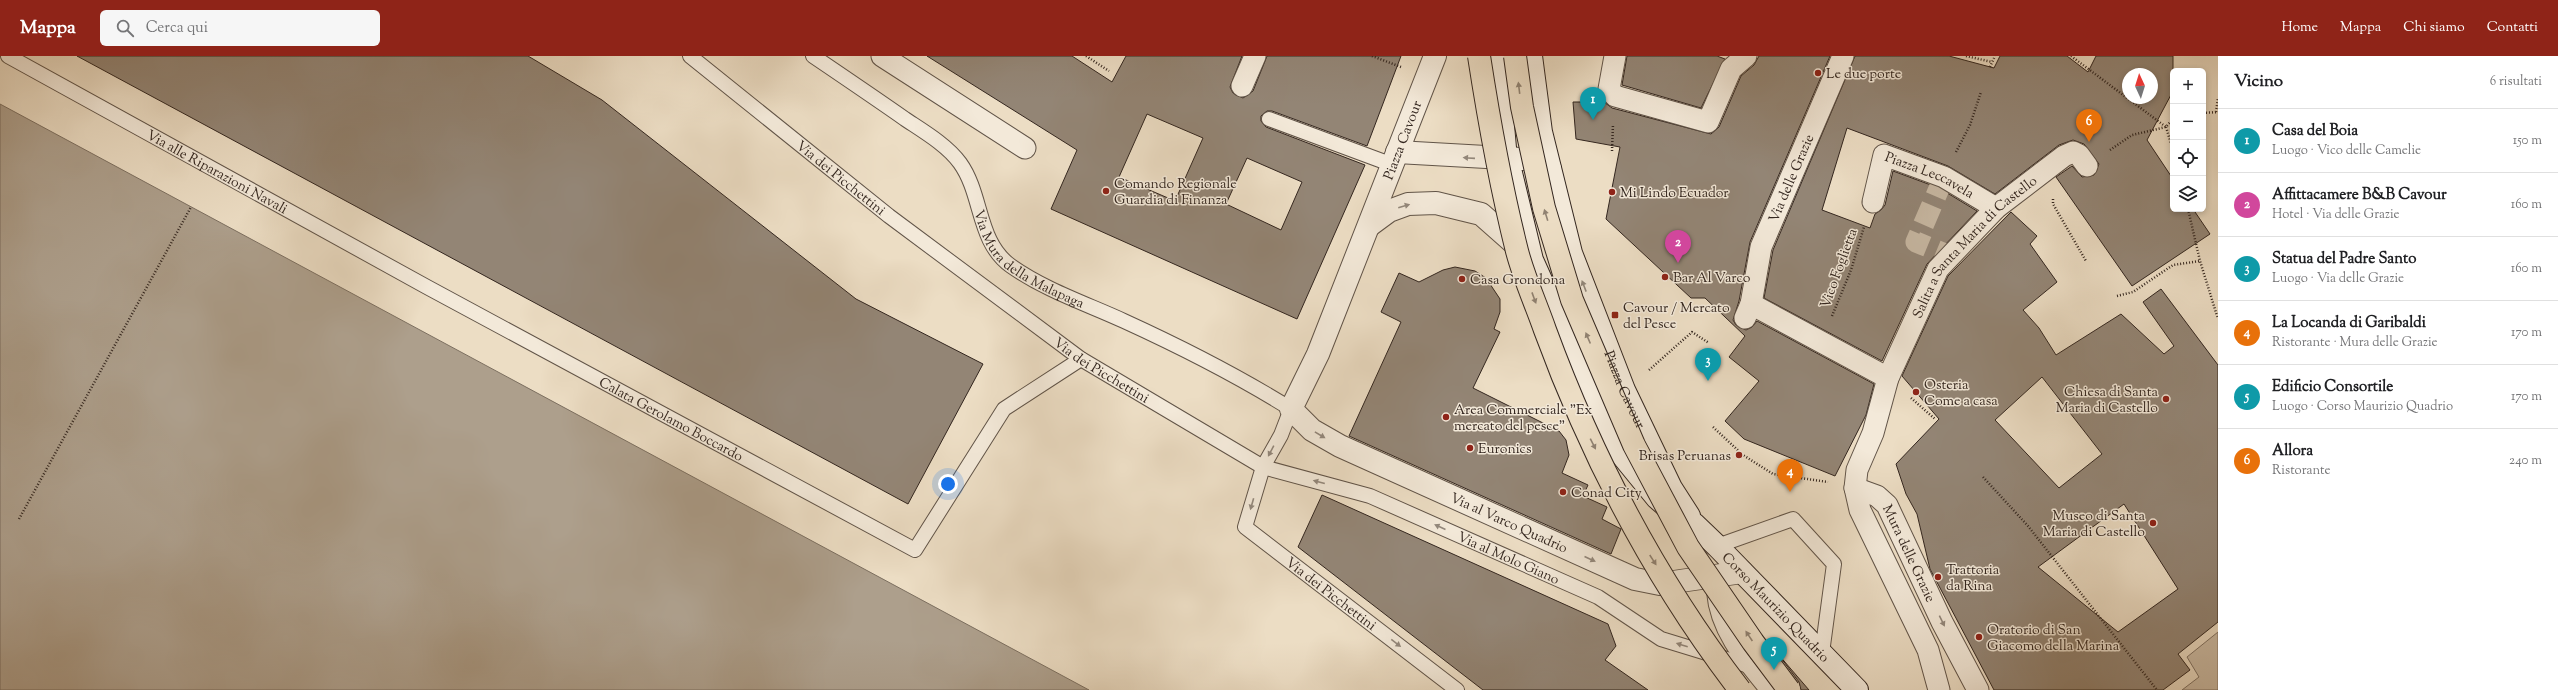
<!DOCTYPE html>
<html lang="it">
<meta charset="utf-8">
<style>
body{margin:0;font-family:"Sorts Mill Goudy",serif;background:#f6f6f6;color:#202124}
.controls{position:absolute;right:12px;top:12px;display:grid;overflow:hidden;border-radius:6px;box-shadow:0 2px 6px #0003}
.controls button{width:36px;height:36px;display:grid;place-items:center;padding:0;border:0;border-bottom:1px solid #e0e0e0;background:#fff;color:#202124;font:20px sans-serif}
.compass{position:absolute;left:2122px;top:12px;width:36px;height:36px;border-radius:50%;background:#fff;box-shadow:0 2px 6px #0003;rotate:356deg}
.you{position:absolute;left:948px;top:428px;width:14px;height:14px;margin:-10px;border:3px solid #fff;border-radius:50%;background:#1a73e8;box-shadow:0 0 0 6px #1a73e833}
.badge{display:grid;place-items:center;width:26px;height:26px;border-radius:50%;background:#8f2418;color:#fff;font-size:13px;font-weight:700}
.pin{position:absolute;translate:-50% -33px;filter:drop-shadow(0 1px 2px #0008)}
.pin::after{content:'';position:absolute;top:21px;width:14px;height:12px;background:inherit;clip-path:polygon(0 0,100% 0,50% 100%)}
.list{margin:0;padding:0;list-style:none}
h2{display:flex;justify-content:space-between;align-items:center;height:52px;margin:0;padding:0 16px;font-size:17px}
h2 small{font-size:13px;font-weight:400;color:#757577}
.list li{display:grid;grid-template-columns:26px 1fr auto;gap:12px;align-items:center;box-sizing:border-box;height:64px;padding:0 16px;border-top:1px solid #e0e0e0}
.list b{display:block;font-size:15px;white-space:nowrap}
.list p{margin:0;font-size:13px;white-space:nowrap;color:#757577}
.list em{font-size:13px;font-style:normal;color:#757577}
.icon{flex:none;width:22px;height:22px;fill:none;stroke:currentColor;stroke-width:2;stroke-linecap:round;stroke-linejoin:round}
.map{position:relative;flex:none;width:2218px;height:634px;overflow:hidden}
header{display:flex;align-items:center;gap:24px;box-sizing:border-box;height:56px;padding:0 20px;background:#8f2418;color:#fff}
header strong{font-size:19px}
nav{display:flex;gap:22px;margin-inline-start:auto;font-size:14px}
.search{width:280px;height:36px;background:#f6f6f6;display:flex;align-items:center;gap:10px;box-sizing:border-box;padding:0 14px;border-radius:6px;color:#757577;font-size:15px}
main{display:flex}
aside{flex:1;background:#fff}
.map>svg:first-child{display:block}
</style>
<header>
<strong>Mappa</strong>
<div class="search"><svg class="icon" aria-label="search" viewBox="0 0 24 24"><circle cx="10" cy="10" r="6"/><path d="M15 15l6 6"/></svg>Cerca qui</div>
<nav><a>Home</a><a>Mappa</a><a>Chi siamo</a><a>Contatti</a></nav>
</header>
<main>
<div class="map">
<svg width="2218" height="634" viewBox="0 0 2218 634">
<rect width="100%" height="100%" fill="#ecddc4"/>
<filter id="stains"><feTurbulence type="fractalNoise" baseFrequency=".005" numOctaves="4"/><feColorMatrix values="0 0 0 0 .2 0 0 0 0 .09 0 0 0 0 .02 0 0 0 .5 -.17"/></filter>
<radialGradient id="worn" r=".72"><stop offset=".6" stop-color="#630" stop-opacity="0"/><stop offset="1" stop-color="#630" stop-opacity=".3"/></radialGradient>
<path fill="#cdbea8" stroke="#807264" d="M 2218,576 L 2218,634 L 2182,634 L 2199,621 L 2187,601 Z"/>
<path fill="#ad9f8c" stroke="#7c6f60" d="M 0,48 L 1089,634 L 0,634 Z"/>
<path fill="#938575" stroke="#33261f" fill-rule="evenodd" d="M 77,0 L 528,0 L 602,44 L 856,243 L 983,308 L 908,448 Z
M 927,0 L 1072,0 L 1112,26 L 1126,0 L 1242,0 L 1230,31 L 1233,37 L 1243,42 L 1253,35 L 1267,0 L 1401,0 L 1367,90 L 1272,55 L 1267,55 L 1261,60 L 1261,65 L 1266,71 L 1365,109 L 1297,263 L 1051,153 L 1077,94 ZM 1147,58 L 1203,82 L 1175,145 L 1119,121 ZM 1247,102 L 1302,126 L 1281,174 L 1226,148 Z
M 1627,0 L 1717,0 L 1725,3 L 1701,52 L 1622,29 Z
M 1759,0 L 1830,0 L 1750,186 L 1739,245 L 1733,264 L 1736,269 L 1746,274 L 1752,271 L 1757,265 L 1874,328 L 1866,359 L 1835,420 L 1744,383 L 1725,365 L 1759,325 L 1729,301 L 1745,280 L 1705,242 L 1691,242 L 1606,163 L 1620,91 L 1576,83 L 1573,46 L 1604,46 L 1612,52 L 1711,78 L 1719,71 L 1741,20 L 1754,9 Z
M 1855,0 L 1949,0 L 1994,12 L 2000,0 L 2067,0 L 2088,16 L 2096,0 L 2173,0 L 2173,35 L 2147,84 L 2173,123 L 2173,153 L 2193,153 L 2210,178 L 2132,230 L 2056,121 L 2072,110 L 2082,121 L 2094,119 L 2099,108 L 2084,88 L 2073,84 L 2059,89 L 1995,138 L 1948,110 L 1847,72 L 1822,154 L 1870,172 L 1875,158 L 1881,154 L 1885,149 L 1893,115 L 1939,132 L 1977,155 L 1927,208 L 1882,305 L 1764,242 L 1773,194 ZM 2128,18 L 2152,18 L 2152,42 L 2128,42 Z
M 2011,156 L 2037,180 L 2030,188 L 2057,226 L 2023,254 L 2039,272 L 2056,299 L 2121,258 L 2164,298 L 2174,290 L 2143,246 L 2161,233 L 2218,309 L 2218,566 L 2178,598 L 2190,614 L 2163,634 L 1994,634 L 1930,513 L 1917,458 L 1906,438 L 1896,408 L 1939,363 L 1902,320 L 1948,220 ZM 2042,321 L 2102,398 L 2059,432 L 1995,364 ZM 2124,448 L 2178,533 L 2118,576 L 2038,511 Z
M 1455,211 L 1475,215 L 1486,222 L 1500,243 L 1500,256 L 1494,273 L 1500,276 L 1473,332 L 1559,375 L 1566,384 L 1569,399 L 1562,417 L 1588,429 L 1583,440 L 1607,451 L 1602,463 L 1621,473 L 1611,498 L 1349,380 L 1401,266 L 1381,256 L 1399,217 L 1419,226 L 1443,214 Z
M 1322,439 L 1608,568 L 1616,590 L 1605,604 L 1648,634 L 1483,634 L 1298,491 Z
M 1778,598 L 1809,634 L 1801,634 L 1799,626 Z"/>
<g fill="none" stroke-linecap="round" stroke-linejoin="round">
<path stroke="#c7b8a3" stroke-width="21" stroke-dasharray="21 10" stroke-linecap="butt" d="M 1944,121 L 1916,186 L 1950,200"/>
<defs>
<g id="service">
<path id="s1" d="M 8,0 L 427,231 L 915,494 L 1004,353 L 1081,303"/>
<path id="s2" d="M 690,0 L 889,160 L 1081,303 L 1263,411 L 1370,440 L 1598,541 L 1661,583 L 1746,609"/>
<path id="s3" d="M 813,0 C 844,21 875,42 905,63 C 923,75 947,89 960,107 C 983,139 977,186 1011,210 C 1045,234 1087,248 1124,265 C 1181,291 1238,320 1291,353 L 1281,379 L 1263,411 L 1245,471 L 1457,634"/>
<path d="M 1269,63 L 1393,109"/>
<path d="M 1717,490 L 1793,463 L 1834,508 L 1822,597"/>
<path d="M 1714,536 C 1717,575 1743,605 1767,634"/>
</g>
<g id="pedestrian">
<path d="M 882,0 L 1025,92"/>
<path d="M 1615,0 L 1609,33 L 1615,40 L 1708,66 L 1731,13 L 1746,0"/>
<path d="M 1242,30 L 1255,0"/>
<path id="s4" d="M 1873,146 L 1884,99 L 1944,121 L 1996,152"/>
<path id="s5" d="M 1751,248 L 1761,191 L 1843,0"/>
<path d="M 1745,262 L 1751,248 L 1888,322"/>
<path id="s6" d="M 1855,432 L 1877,440 L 1887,449 L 1942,566 L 1978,634"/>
<path id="s7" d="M 1939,634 L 1928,594 L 1860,454 L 1855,432 L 1857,414 L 1873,377 L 1888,322 L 1938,213 L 1996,152 L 2064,100 L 2073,96 L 2079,99 L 2087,110"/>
</g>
<g id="minor">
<path id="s8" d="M 1435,0 L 1318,298 L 1291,353 L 1312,374 L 1340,390 L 1635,523 L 1660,528 L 1742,516"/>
<path d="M 1397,96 L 1539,104 L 1550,113"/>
<path d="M 1370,169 L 1389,155 L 1408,148 L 1436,147 L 1481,158 L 1524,196"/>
</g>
<g id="secondary">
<path id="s9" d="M 1497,0 L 1505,92 L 1532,204 L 1608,374 L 1622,399 L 1657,442 L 1672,455 L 1694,468 L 1717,490 L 1857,634"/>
<path id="s10" d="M 1531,0 L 1541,76 L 1571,197 L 1624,334 L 1671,432 L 1689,460"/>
</g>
</defs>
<use href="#service" stroke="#615448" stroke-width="16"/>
<use href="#pedestrian" stroke="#615448" stroke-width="23"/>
<use href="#minor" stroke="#615448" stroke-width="24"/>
<use href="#secondary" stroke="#33261f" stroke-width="24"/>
<path stroke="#33261f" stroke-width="2.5" stroke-dasharray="1 2" stroke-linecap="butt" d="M 1086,0 L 1109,15
M 1372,0 L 1401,11
M 1966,0 L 1992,6
M 2071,0 L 2166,71
M 1990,11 L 1995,0
M 2216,56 L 2218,42
M 2203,57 L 2218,56
M 2166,71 L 2173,94
M 2110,94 L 2132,79 L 2166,71 L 2173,63
M 1612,95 L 1613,68
M 1956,96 L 1970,69 L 1981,36
M 2053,143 L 2053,148 L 2086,205
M 2188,153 L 2200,205 L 2218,263
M 2117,240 L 2133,236 L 2173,209 L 2200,205
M 1832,260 L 1851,214 L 1864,171
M 1649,314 L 1692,276 L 1709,287
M 1911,342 L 1935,363
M 1713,371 L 1743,399 L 1773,418 L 1828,426
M 1983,421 L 2028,470 L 2157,634
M 19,463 L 191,151"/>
<use href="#service" stroke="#f3e9d9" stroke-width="14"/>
<use href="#pedestrian" stroke="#f3e9d9" stroke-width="21"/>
<use href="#minor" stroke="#f3e9d9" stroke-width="22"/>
<use href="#secondary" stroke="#f3e9d9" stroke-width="22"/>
<defs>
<path id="trunk-bridge" d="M 1479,0 C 1489,65 1501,131 1517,195 C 1524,222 1536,248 1545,274 C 1592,402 1657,526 1740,634
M 1515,0 L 1522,51 L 1544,152 L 1572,244 L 1634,389 L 1688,491 L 1753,586 L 1789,634"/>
</defs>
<use href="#trunk-bridge" stroke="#33261f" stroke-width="24" stroke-linecap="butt"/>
<use href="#trunk-bridge" stroke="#ecddc4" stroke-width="22"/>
</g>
<defs><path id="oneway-solid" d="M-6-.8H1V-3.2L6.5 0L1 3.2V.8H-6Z"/></defs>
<g fill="#908272">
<use href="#oneway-solid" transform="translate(1519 32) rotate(-97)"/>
<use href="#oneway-solid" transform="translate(1546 159) rotate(-107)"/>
<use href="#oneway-solid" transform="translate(1534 242) rotate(70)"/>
<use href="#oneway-solid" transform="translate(1588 282) rotate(-113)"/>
<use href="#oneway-solid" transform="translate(1593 388) rotate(63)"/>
<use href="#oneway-solid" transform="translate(1653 504) rotate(57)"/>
<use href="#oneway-solid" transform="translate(1749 580) rotate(-124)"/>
</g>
<g fill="#93887c">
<use href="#oneway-solid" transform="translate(1469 102) rotate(-176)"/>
<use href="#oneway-solid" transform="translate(1404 150) rotate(-16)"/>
<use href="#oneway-solid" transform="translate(1584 230) rotate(-111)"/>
<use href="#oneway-solid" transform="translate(1320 379) rotate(31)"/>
<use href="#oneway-solid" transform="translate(1271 395) rotate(118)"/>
<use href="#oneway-solid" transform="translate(1319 426) rotate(-165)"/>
<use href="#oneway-solid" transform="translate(1252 448) rotate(106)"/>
<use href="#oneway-solid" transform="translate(1440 471) rotate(-156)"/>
<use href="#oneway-solid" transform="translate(1590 503) rotate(24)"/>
<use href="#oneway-solid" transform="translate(1942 565) rotate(64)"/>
<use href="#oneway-solid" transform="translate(1396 587) rotate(38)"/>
<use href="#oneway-solid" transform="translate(1682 589) rotate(-163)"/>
</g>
<g fill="#8f2418" stroke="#f3e9d9" stroke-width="1.5">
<circle cx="1818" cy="17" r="4"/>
<circle cx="1106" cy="135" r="4"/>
<circle cx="1612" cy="136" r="4"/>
<circle cx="1665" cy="221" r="4"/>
<circle cx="1462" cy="223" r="4"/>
<rect x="1611" y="255" width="8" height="8" rx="2"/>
<circle cx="1916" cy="336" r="4"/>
<circle cx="2166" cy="343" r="4"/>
<circle cx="1446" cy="361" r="4"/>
<circle cx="1470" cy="392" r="4"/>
<circle cx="1739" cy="399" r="4"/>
<circle cx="1563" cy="436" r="4"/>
<circle cx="2153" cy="467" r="4"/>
<circle cx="1938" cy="521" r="4"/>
<circle cx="1979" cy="581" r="4"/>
</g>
<g text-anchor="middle" stroke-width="3" stroke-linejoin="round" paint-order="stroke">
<g font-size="14" fill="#33261f" stroke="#f3e9d9" text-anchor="start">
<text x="1826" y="22">Le due porte</text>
<text x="1114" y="132">Comando Regionale<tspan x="1114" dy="16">Guardia di Finanza</tspan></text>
<text x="1620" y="141">Mi Lindo Ecuador</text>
<text x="1673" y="226">Bar Al Varco</text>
<text x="1470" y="228">Casa Grondona</text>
<text x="1623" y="256">Cavour / Mercato<tspan x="1623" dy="16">del Pesce</tspan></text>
<text x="1924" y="333">Osteria<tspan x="1924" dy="16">Come a casa</tspan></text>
<text x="2158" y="340" text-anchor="end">Chiesa di Santa<tspan x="2158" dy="16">Maria di Castello</tspan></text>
<text x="1454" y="358">Area Commerciale "Ex<tspan x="1454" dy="16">mercato del pesce"</tspan></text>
<text x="1478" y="397">Euronics</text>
<text x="1731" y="404" text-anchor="end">Brisas Peruanas</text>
<text x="1571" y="441">Conad City</text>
<text x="2145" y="464" text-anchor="end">Museo di Santa<tspan x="2145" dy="16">Maria di Castello</tspan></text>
<text x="1946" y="518">Trattoria<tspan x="1946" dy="16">da Rina</tspan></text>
<text x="1987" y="578">Oratorio di San<tspan x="1987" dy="16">Giacomo della Marina</tspan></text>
</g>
<g font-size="14" fill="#33261f" stroke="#f3e9d9">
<text transform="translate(1402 84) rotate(-69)" y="5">Piazza Cavour</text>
<text dy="5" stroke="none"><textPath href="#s1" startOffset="239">Via alle Riparazioni Navali</textPath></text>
<text dy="5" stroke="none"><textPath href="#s2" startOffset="194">Via dei Picchettini</textPath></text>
<text dy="5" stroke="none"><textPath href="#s5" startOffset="133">Via delle Grazie</textPath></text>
<text dy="5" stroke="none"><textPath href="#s4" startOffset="98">Piazza Leccavela</textPath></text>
<text dy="5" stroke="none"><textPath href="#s7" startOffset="495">Salita a Santa Maria di Castello</textPath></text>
<text dy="5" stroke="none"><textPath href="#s3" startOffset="307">Via Mura della Malapaga</textPath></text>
<text transform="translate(1838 212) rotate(-70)" y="5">Vico Foglietta</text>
<text dy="5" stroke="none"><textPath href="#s2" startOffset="518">Via dei Picchettini</textPath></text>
<text dy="5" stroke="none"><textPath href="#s10" startOffset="348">Piazza Cavour</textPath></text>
<text dy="5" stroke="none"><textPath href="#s1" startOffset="756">Calata Gerolamo Boccardo</textPath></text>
<text dy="5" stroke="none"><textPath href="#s8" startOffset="629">Via al Varco Quadrio</textPath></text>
<text dy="5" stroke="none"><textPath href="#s6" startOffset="90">Mura delle Grazie</textPath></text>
<text dy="5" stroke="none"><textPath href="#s2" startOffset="969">Via al Molo Giano</textPath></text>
<text dy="5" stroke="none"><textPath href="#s3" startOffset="850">Via dei Picchettini</textPath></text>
<text dy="5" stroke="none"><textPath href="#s9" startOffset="640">Corso Maurizio Quadrio</textPath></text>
</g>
</g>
<rect width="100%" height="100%" filter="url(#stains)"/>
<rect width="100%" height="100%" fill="url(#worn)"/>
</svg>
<div class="controls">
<button>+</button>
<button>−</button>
<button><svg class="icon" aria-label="locate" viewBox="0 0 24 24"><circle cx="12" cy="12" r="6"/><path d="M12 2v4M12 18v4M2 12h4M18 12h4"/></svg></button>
<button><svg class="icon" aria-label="layers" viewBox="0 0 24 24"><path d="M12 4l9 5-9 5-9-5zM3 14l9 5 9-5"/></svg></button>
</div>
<svg class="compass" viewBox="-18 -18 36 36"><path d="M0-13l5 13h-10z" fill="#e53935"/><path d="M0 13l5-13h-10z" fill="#757577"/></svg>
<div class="you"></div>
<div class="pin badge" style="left:1593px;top:64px;background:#0f9aa8">1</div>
<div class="pin badge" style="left:1678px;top:207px;background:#d1479c">2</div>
<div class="pin badge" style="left:1708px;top:325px;background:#0f9aa8">3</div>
<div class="pin badge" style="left:1790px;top:436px;background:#e8710a">4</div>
<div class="pin badge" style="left:1774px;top:614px;background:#0f9aa8">5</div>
<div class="pin badge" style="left:2089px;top:86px;background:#e8710a">6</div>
</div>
<aside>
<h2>Vicino<small>6 risultati</small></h2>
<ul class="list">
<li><span class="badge" style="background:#0f9aa8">1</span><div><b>Casa del Boia</b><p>Luogo · Vico delle Camelie</p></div><em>150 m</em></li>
<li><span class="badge" style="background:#d1479c">2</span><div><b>Affittacamere B&amp;B Cavour</b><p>Hotel · Via delle Grazie</p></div><em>160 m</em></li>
<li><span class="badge" style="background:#0f9aa8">3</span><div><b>Statua del Padre Santo</b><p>Luogo · Via delle Grazie</p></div><em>160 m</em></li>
<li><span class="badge" style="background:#e8710a">4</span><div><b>La Locanda di Garibaldi</b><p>Ristorante · Mura delle Grazie</p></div><em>170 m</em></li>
<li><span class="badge" style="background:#0f9aa8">5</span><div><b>Edificio Consortile</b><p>Luogo · Corso Maurizio Quadrio</p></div><em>170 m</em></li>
<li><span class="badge" style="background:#e8710a">6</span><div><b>Allora</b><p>Ristorante</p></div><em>240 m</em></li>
</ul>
</aside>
</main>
